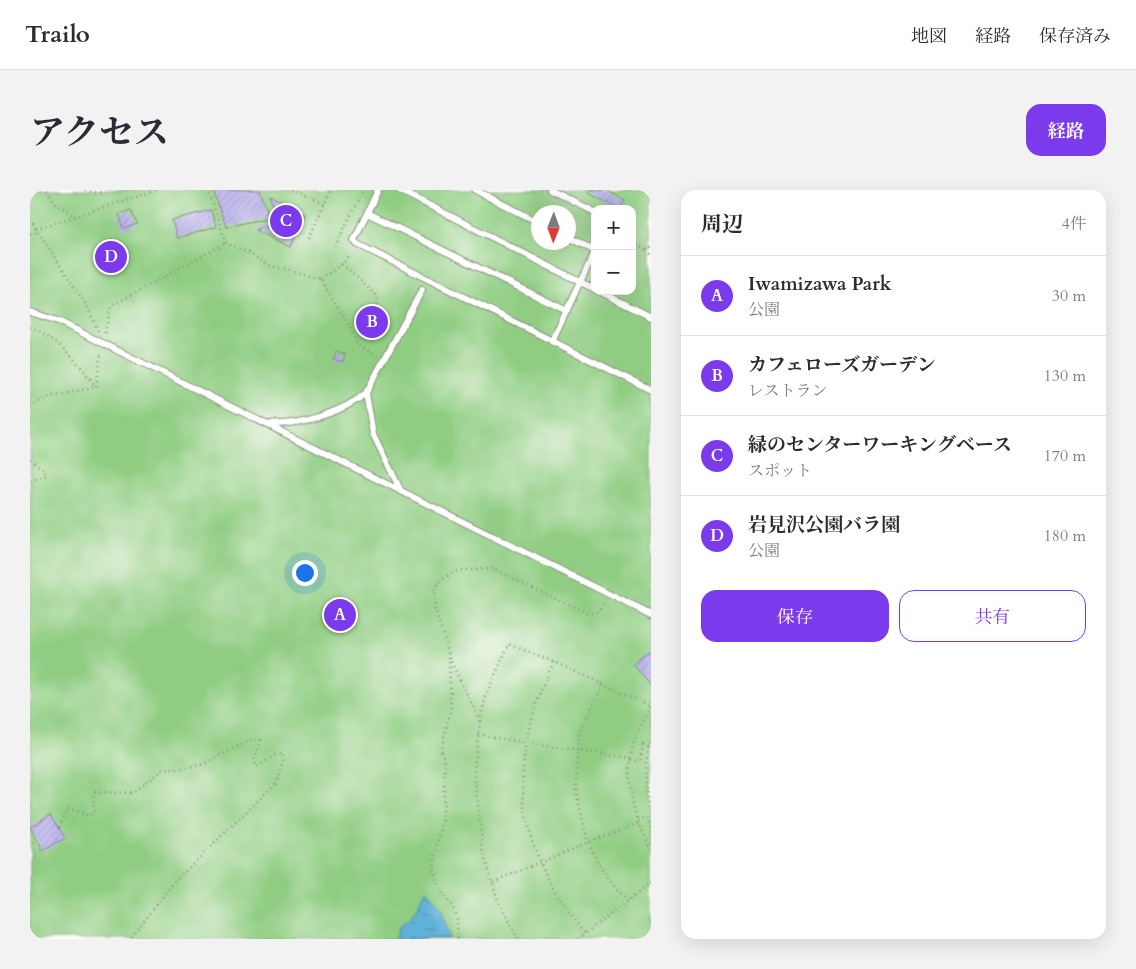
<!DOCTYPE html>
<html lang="ja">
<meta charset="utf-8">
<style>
body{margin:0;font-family:Cardo,"Noto Serif JP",serif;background:#f2f2f3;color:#2b2b33}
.controls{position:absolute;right:15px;top:15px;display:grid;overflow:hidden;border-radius:10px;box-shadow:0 5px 20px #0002}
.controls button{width:45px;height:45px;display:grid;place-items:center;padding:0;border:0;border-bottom:1px solid #e1e1e2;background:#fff;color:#2b2b33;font:25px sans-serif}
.compass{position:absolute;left:501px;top:15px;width:45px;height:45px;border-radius:50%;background:#fff;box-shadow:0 5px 20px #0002;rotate:181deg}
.you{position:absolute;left:274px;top:382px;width:18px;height:18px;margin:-12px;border:4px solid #fff;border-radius:50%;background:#1a73e8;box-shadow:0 0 0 8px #1a73e833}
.badge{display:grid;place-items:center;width:32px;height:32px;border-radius:50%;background:#7c3aed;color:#fff;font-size:16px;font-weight:700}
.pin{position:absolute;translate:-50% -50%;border:2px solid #fff;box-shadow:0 1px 5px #0006}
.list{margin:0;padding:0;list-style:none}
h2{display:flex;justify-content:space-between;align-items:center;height:65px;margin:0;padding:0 20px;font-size:21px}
h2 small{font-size:16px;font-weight:400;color:#7c7c81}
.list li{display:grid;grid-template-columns:32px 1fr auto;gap:15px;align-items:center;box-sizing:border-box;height:80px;padding:0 20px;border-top:1px solid #e1e1e2}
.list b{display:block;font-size:19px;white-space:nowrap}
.list p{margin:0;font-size:16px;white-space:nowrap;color:#7c7c81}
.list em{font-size:16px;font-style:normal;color:#7c7c81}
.actions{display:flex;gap:10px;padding:15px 20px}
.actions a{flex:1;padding:11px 0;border:1px solid #7c3aed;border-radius:15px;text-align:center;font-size:18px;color:#7c3aed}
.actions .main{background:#7c3aed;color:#fff}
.map{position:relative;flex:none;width:621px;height:749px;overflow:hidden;border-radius:15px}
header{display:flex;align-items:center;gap:30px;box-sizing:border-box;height:70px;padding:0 25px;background:#fff;border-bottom:1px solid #e1e1e2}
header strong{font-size:24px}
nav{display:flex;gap:28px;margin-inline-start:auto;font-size:18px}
.intro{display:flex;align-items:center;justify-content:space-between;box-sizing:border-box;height:120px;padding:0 30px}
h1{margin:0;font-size:35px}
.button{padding:12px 22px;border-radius:15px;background:#7c3aed;color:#fff;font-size:18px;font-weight:700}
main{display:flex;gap:30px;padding:0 30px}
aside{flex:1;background:#fff;border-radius:15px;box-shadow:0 5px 20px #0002}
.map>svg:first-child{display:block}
</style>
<header>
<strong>Trailo</strong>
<nav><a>地図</a><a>経路</a><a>保存済み</a></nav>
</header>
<div class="intro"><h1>アクセス</h1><a class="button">経路</a></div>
<main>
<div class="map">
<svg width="621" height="749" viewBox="0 0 621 749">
<defs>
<pattern id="water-ripples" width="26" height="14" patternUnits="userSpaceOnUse" patternTransform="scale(1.25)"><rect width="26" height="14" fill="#5eb1da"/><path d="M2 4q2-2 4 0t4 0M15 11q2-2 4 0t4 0" fill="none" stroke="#4d91b2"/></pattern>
<pattern id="building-hatch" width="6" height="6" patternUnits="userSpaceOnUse" patternTransform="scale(1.25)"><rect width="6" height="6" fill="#b7adf0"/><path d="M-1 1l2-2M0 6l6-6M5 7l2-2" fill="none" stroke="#948ec3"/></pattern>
</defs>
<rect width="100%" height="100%" fill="#fdfcf7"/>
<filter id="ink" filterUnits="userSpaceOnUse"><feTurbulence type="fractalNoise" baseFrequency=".02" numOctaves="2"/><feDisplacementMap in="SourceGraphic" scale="10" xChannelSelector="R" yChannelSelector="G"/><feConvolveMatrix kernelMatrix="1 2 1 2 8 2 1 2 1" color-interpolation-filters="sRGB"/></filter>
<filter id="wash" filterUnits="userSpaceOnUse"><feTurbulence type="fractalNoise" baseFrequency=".0096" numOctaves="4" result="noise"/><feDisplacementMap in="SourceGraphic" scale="20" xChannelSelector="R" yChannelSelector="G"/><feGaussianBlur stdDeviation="1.12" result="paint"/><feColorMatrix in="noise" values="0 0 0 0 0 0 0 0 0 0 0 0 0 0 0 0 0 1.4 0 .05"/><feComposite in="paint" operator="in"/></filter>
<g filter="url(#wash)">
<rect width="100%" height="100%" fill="#f1dfc1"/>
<path fill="#90cd83" stroke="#58855c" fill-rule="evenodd" d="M 0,0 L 621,0 L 621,749 L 0,749 ZM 565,19 L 602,19 L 602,101 L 565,101 ZM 508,22 L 538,22 L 538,52 L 508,52 Z"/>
<path fill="url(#water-ripples)" stroke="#3e7787" d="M 397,700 L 411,721 L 419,749 L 365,749 L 369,737 L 379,730 L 388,717 L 392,706 Z"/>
<g id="blocks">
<path fill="url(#building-hatch)" d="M 183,0 L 230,0 L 238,23 L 243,24 L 244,17 L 240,6 L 275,24 L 261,57 L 225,40 L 239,34 L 241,28 L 236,28 L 196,37 Z
M 560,0 L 576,0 L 595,10 L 590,19 L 558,3 Z
M 101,20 L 107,34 L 94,39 L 89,24 Z
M 181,20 L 186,37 L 147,48 L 142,30 Z
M 338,118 L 354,125 L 346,145 L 330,139 Z
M 306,161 L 315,164 L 313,172 L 303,169 Z
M 621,460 L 621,496 L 603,474 Z
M 21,624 L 35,648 L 13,661 L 0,637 Z"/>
</g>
</g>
<g filter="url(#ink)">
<use href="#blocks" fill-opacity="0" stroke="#888e7a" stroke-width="1"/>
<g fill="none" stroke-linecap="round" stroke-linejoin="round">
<defs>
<path id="lane" d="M 348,0 L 324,50 L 327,54 L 621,200
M 369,0 L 550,92 L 522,152
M 445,0 L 508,32
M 520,0 L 565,22
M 337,23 L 537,121
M 538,47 L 565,61
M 565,62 L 550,92 L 565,99
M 569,101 L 621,127
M 0,122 L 28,131 L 621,425
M 336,203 L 343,244 L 370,299
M 241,234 C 270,235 314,222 336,203 L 392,100"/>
</defs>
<use href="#lane" stroke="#888e7a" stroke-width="8"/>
<path stroke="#888e7a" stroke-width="2.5" stroke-dasharray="1 4" stroke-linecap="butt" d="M 17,0 L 24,11 L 46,27
M 55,0 C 62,3 72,3 80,0
M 178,0 L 196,53 L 218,63 L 240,76 L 256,79 L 290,89 L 312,123 L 326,152 L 329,156 L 347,166
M 261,0 L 295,14
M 0,29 L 58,118 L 68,141
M 6,39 L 127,0
M 0,44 L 8,42
M 279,48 L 301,0
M 602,53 L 616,60 L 621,58
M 305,57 L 333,0
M 616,60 L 621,65
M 312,74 L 347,106 L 348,113 L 346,118
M 290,89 L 312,74 L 321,65
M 0,137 C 29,149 48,172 66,197
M 75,143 L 80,119 L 83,115 L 196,53
M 0,216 L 20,207 L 66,197 L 71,163
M 0,269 L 14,280 L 17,285 L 0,291
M 419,467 L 421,519 L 411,559 L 415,572 L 413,627 L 403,679 L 411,702 L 423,718 L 427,729 L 428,749
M 524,472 C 474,573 484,656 555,744
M 573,495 L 549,542 L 547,561 L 546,602 L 558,652 L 569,675 L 583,695 L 598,710
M 621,517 C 615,528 608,540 604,552 C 594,586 602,627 621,657
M 450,531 L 422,474 L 405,420 L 404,399 L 410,391 L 422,383 L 430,380 L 463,379 L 557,423 C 565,424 571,420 575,412
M 448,544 L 495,553 L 601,568
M 621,553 C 612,576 615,600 621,624
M 601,570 L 610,571 L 613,555 L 619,557
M 608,629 L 617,627 L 621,639
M 29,637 L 37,619 L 44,620 L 58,626 L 64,623 L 63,607 L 65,602 L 103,603 L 133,579 L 148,579 L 173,574 L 219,551 L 231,550 L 224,571 L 227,577 L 245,565 L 252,563 L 253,571 L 246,593 L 144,692 L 100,749
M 0,656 L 7,651
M 463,692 L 558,652 L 609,633
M 488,749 L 468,711 L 454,667 L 444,580 L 450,531 L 456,505 L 479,454 L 524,472 L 621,516
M 548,749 L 621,693"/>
<use href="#lane" stroke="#fff" stroke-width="6"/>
</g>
</g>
</svg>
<div class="controls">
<button>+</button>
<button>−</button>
</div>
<svg class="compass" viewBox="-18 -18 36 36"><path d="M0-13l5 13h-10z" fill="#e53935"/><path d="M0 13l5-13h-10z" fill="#7c7c81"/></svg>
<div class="you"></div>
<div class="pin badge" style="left:310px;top:425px">A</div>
<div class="pin badge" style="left:342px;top:132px">B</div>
<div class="pin badge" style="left:256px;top:31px">C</div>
<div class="pin badge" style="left:81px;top:67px">D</div>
</div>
<aside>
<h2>周辺<small>4件</small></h2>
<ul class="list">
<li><span class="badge">A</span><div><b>Iwamizawa Park</b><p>公園</p></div><em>30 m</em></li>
<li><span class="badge">B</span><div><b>カフェローズガーデン</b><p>レストラン</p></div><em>130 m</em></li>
<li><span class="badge">C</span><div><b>緑のセンターワーキングベース</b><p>スポット</p></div><em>170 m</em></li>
<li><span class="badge">D</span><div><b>岩見沢公園バラ園</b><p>公園</p></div><em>180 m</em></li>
</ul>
<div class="actions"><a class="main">保存</a><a>共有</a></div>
</aside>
</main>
